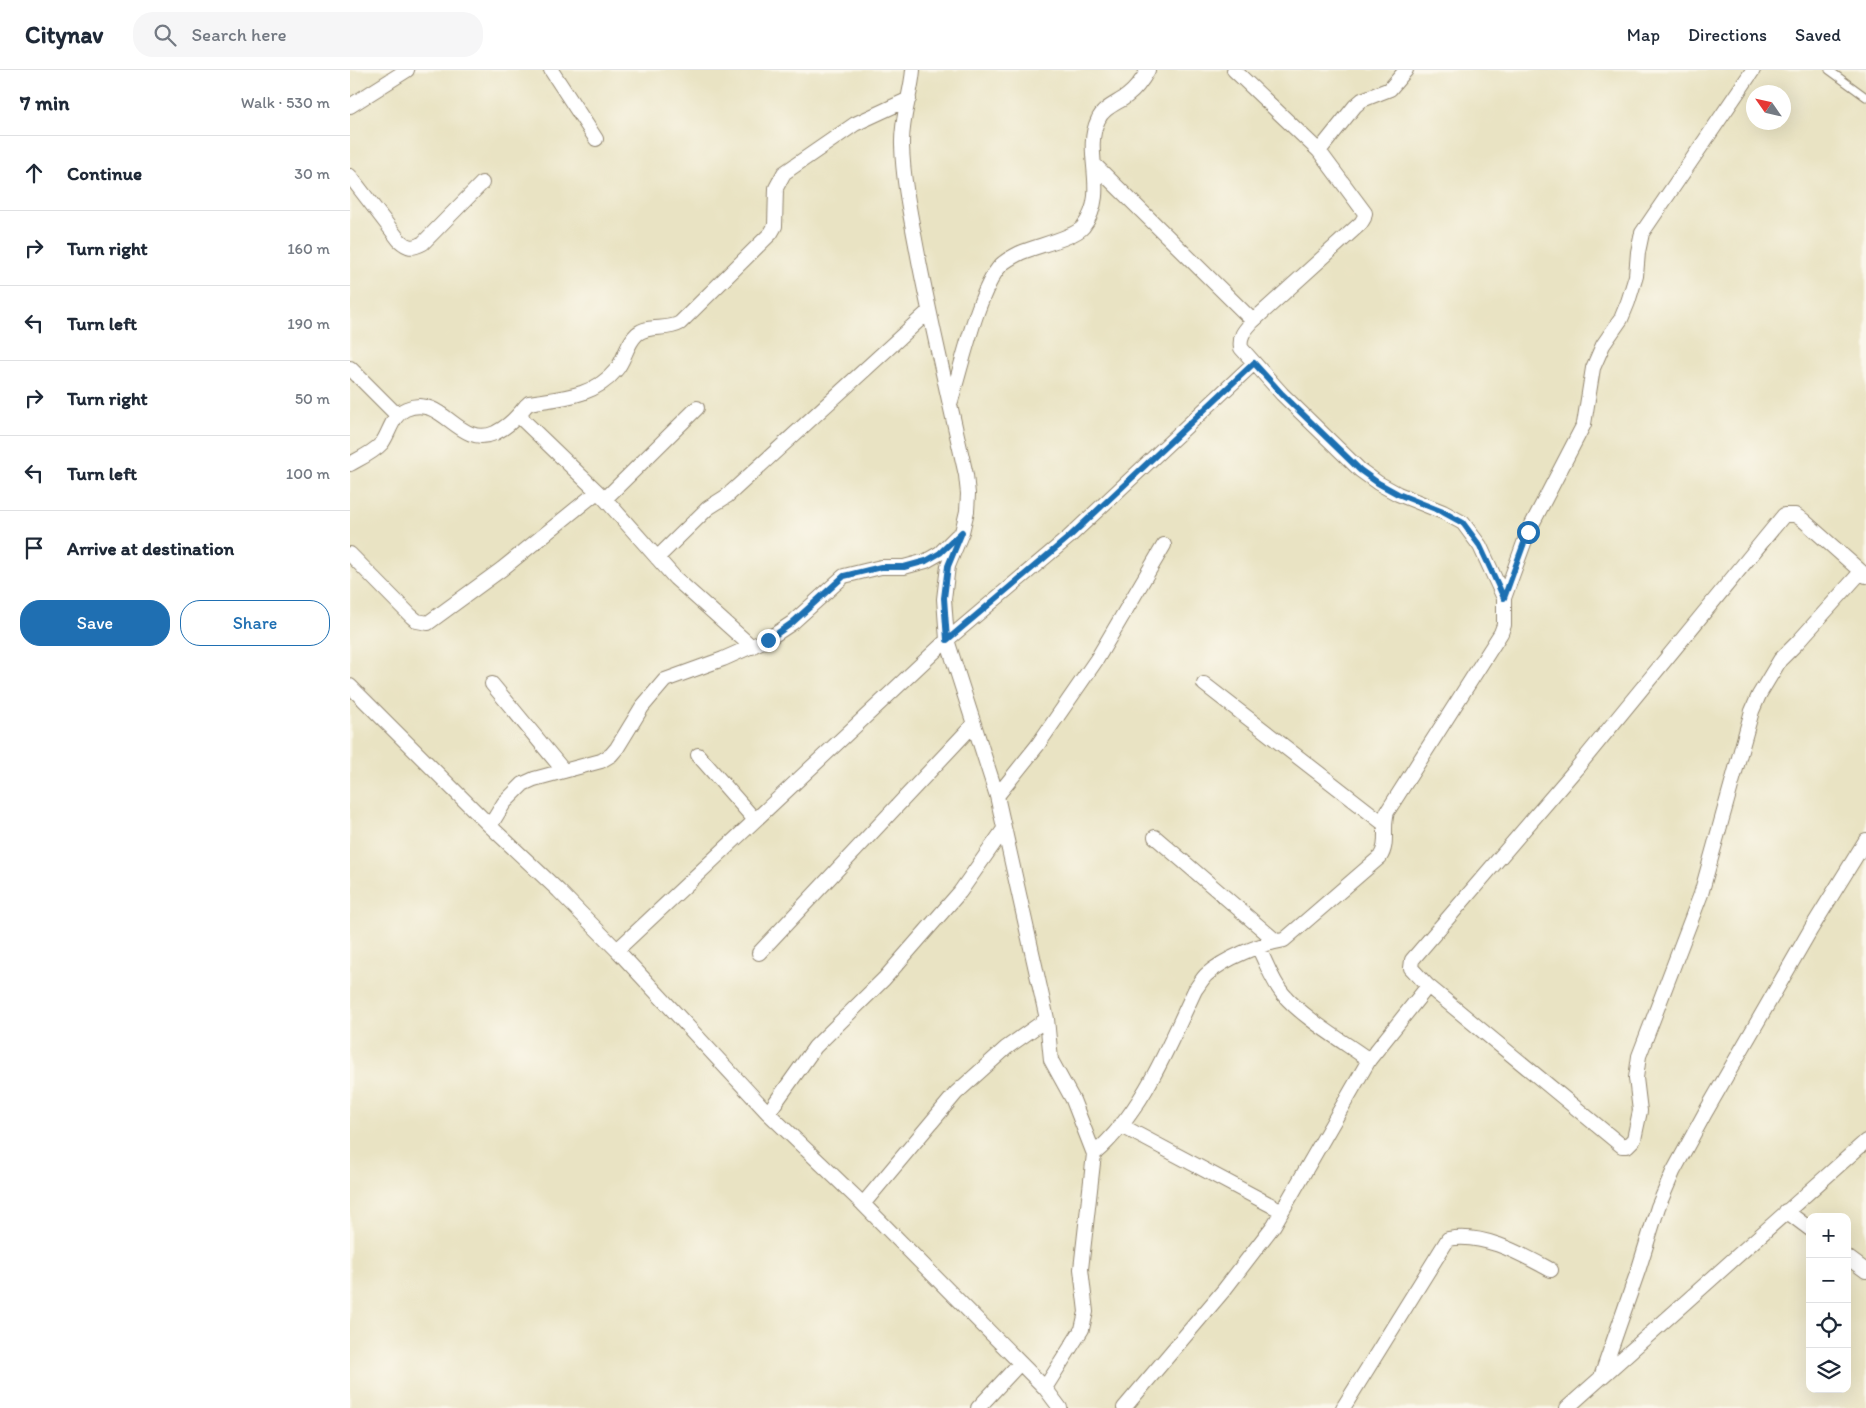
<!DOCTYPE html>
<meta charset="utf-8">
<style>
body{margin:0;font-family:Itim,sans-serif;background:#f6f6f7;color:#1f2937}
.controls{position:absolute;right:15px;bottom:15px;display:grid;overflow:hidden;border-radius:10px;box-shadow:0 5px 20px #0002}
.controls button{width:45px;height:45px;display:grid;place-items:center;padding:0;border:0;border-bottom:1px solid #e0e1e3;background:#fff;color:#1f2937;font:25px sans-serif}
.compass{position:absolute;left:1396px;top:15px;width:45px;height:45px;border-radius:50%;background:#fff;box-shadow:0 5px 20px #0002;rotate:304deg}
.stop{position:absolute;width:15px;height:15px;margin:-11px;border:4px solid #1f6fb2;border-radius:50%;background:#fff}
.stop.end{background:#1f6fb2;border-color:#fff;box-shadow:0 1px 5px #0008}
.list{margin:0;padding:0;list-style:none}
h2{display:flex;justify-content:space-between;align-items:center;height:65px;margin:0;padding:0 20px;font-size:21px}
h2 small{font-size:16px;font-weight:400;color:#747a83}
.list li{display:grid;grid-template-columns:32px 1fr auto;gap:15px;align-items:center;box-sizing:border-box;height:75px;padding:0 20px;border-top:1px solid #e0e1e3}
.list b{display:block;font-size:19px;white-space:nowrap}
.list em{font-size:16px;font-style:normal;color:#747a83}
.actions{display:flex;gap:10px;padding:15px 20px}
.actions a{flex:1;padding:11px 0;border:1px solid #1f6fb2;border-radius:20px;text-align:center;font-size:18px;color:#1f6fb2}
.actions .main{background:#1f6fb2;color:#fff}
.icon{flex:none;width:28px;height:28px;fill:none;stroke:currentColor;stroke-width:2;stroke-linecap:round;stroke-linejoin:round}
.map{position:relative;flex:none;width:1516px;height:1338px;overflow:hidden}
header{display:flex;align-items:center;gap:30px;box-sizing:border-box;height:70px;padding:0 25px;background:#fff;border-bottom:1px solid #e0e1e3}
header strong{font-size:24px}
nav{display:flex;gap:28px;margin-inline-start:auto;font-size:18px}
.search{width:350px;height:45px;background:#f6f6f7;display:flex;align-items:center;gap:12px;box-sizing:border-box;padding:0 18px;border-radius:20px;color:#747a83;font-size:19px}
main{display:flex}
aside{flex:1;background:#fff}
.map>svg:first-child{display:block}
</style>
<header>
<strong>Citynav</strong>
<div class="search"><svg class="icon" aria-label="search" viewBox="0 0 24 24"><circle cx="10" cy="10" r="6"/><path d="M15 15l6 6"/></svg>Search here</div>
<nav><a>Map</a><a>Directions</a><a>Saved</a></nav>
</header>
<main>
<aside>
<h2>7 min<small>Walk · 530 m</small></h2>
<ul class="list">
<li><svg class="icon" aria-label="ahead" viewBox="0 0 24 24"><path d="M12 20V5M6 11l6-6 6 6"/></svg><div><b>Continue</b></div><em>30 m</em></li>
<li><svg class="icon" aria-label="right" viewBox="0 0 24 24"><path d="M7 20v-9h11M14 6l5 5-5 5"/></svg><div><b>Turn right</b></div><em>160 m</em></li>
<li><svg class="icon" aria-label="left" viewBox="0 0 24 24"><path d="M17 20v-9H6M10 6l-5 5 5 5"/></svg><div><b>Turn left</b></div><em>190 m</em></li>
<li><svg class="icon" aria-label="right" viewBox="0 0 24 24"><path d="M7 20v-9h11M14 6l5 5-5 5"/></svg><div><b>Turn right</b></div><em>50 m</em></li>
<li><svg class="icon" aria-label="left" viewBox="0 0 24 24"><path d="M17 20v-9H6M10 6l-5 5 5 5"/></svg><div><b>Turn left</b></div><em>100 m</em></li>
<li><svg class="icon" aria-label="arrive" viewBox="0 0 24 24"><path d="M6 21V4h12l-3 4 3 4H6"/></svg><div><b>Arrive at destination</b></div></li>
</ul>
<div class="actions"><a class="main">Save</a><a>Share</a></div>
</aside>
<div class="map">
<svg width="1516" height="1338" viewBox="0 0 1516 1338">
<rect width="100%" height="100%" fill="#fbf7ec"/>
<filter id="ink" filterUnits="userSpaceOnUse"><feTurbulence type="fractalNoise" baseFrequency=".02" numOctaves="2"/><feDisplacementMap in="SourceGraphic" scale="10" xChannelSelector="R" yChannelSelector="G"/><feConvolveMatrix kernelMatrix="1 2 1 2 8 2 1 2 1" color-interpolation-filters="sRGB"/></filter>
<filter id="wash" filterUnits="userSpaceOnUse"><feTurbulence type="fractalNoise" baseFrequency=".0096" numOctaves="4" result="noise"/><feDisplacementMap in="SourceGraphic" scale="20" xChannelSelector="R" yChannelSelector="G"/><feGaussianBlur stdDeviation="1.12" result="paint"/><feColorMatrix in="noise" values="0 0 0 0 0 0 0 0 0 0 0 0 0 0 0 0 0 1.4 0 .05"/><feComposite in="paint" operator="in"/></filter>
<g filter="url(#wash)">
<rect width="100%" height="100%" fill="#e9e3c3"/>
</g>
<g filter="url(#ink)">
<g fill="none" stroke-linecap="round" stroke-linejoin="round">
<defs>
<path id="lane" d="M 1479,0 L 1516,27"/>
<path id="street" d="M 201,0 L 246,69
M 563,0 C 561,25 551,49 552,75 C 553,114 562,152 569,191 C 583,262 600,334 616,405 L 618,424 L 617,441 L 612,462 L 598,496 L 594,529 L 597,570 L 647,726 L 697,949 L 701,990 L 723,1030 L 744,1084 L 731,1199 L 736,1242 L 732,1259 L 695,1318
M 884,0 L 969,81 L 1015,143 L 1014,148 L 1011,153 L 903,251 C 895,260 889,265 891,278 L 932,324 L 1010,400 L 1028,413 L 1048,424 L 1093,442 L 1113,453 L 1130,476 L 1154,528
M 0,36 L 57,0
M 969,81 L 1005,36 L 1012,30 L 1040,19 L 1056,0
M 744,94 L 903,251
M 0,106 L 49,170 C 58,178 62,179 73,173 L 132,113
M 0,298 L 47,345
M 600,334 C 611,299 628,220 651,195 C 656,190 664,186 670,183 C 685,176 724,168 733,157 C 760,122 732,83 748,50 C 753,38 766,34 777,26 C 785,20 793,9 798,0
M 170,343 L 174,351 L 255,429 L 325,508 L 402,577
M 0,394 C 11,388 24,382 32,373 C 40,362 42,345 56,339 C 93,323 108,379 145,363 C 153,359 163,351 169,344 C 173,340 174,337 179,333 C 211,328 244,327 266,300 C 275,290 276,274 287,264 C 298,254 317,261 330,253 L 421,163 L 425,156 L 426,118 L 434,103 L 505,54 L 559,29
M 255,429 L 347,338
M 0,484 L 61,546 L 67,551 L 78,553 L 152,499 L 247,422
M 307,488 L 358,438 L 377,426 L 579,241
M 1510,503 L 1447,573 L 1430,590 L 1409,625 L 1402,641 L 1351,824 L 1289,986 L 1286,1008 L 1290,1041 L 1284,1069 L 1277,1076 L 1272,1076 L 1078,916 L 1061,898 L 1062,890 L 1226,699 L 1434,445 L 1445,445 L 1453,450 L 1516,506
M 142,614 L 214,701
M 854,614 L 1033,753
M 0,616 L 140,756 L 209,821 L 267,880 L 418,1043 L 513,1134 L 695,1318 L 710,1338
M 348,685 L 405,750
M 647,726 L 687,676 L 747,589 L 814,475
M 140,756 L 154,733 L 173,714 L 184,709 L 251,691 L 261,685 L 267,678 L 292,637 L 315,610 L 373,589 L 418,569 L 442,553 L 494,506 L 531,497 L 554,497 L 576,491 L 590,483 L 607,466
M 805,767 L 926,871
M 908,877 C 916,892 922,911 933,924 C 952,947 994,972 1019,990
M 267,880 L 597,570 L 719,467 L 904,293
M 409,883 L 624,654
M 418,1043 L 465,977 L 534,909 L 610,822 L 654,759
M 770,1055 L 932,1141
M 744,1084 C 792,1043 818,977 845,920 C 849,915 852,909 856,905 C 875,888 910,874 934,870 L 1030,787 C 1039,774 1032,758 1037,742 L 1151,563 L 1154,555 L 1154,528 L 1178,462 L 1234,354 L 1243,298 L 1253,275 L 1271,249 L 1278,232 L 1286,206 L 1288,182 L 1292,163 L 1403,0
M 513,1134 L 606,1023 L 656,978 L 697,949
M 1436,1141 L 1460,1159
M 1497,1187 L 1516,1201
M 1251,1307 L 1289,1198 L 1308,1137 L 1323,1102 L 1355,1043 L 1461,859 L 1516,770
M 628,1338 L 670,1293
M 774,1338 L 874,1220 L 924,1155 L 1019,990 L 1078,916
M 993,1338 L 1098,1169 C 1133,1162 1171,1184 1201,1200
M 1217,1338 L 1516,1071"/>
</defs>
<use href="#lane" stroke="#928670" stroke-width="9"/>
<use href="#street" stroke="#928670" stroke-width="16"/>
<use href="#lane" stroke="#fff" stroke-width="7"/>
<use href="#street" stroke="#fff" stroke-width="14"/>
</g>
</g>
<g fill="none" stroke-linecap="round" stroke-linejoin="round" filter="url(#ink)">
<path stroke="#1f6fb2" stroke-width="6" d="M 418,570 L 442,553 L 494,506 L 531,497 L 554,497 L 576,491 L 590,483 L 612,462 L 598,496 L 594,528 L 597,570 L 719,467 L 904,293 L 932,324 L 1010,400 L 1028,413 L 1048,424 L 1093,442 L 1113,453 L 1130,476 L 1154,528 L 1178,462"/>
</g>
</svg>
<div class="controls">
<button>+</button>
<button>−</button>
<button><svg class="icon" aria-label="locate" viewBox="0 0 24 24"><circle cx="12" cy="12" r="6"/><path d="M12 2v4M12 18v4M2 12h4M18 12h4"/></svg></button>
<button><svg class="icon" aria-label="layers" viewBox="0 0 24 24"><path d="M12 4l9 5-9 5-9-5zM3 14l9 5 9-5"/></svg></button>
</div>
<svg class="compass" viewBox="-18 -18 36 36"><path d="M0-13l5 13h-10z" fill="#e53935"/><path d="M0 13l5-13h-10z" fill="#747a83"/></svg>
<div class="stop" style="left:1178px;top:462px"></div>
<div class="stop end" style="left:418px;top:570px"></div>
</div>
</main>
